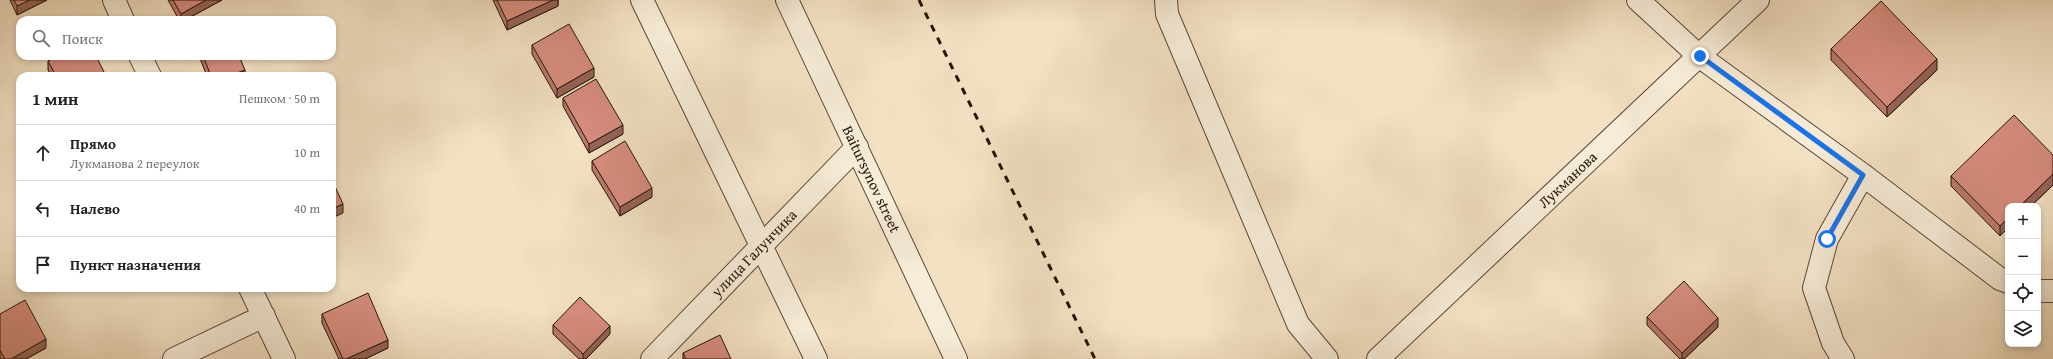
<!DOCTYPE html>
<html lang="ru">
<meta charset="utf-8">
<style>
body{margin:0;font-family:"Gentium Book Plus",serif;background:#f2f2f2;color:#202124}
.controls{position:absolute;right:12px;bottom:12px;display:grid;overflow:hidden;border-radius:8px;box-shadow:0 2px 6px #0003}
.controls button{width:36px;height:36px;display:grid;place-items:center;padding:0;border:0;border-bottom:1px solid #e0e0e0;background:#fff;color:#202124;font:20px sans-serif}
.stop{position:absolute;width:12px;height:12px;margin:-9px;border:3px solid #1a73e8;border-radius:50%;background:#fff}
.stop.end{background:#1a73e8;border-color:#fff;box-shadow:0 1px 4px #0008}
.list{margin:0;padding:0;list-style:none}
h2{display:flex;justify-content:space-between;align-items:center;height:52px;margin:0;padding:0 16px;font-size:17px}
h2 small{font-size:13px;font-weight:400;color:#757577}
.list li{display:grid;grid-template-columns:26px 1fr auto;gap:12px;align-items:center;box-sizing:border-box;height:56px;padding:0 16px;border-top:1px solid #e0e0e0}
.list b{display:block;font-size:15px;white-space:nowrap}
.list p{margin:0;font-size:13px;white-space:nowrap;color:#757577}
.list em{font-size:13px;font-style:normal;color:#757577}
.icon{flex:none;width:22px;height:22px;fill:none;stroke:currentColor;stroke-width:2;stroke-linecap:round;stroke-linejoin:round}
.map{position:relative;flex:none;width:2053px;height:359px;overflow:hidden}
.search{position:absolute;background:#fff;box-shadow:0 2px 6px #0003;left:16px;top:16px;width:320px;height:44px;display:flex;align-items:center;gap:10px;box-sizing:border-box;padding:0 14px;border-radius:12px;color:#757577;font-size:15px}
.panel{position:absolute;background:#fff;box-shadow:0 2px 6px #0003;left:16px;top:72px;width:320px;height:220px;border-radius:12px}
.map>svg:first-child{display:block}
</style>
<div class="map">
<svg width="2053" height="359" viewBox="0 0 2053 359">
<rect width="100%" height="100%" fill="#f3e1c3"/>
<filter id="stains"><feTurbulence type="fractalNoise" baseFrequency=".005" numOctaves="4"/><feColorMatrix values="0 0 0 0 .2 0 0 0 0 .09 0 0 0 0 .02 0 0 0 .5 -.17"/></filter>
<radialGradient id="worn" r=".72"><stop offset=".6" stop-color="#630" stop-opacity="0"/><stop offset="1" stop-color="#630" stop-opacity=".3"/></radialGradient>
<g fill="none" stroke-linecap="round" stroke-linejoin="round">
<defs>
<g id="minor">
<path d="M 114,0 L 123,20"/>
<path d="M 642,0 L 816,359"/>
<path id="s1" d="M 787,0 L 956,359"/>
<path d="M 1166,0 L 1167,14 L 1298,324 L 1327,359"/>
<path d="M 1638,0 L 1699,56 L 1863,175 L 2000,279 L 2008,282"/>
<path d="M 140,56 L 150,76"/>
<path d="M 250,288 L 284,359"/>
<path d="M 2038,291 L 2053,291"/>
<path d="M 174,359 L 264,316"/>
<path id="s2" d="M 652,359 L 857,147"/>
<path d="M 1843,359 L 1833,343 L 1814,288 L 1827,239 L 1863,175"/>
</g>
<g id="tertiary">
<path id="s3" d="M 1378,359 L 1758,0"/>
</g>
</defs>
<use href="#minor" stroke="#584739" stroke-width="24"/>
<use href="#tertiary" stroke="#584739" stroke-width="24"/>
<use href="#minor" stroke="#f7ecd8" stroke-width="22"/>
<use href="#tertiary" stroke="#f7ecd8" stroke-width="22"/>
<path stroke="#25140b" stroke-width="3" stroke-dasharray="7 7" stroke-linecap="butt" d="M 919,0 L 1095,359"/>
</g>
<path fill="#b9796d" stroke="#25140b" d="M 10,0 L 47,0 L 17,15 Z
M 168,0 L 222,0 L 185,20 L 179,20 Z
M 493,0 L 558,0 L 558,6 L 507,30 Z
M 532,45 L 594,77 L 557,98 L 532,54 Z
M 1831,49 L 1937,70 L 1887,117 L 1831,60 Z
M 199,56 L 239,56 L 245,76 L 207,76 Z
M 48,61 L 106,76 L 51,76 L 48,70 Z
M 563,98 L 623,134 L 589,153 L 563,106 Z
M 2053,155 L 2053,185 L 2031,206 L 2008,206 L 2008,228 L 2000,236 L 1951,186 L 1951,176 Z
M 592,161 L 652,197 L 620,216 L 592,170 Z
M 0,314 L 46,348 L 26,359 L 0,359 Z
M 322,314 L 388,348 L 365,359 L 339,359 L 322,323 Z
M 1647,317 L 1718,327 L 1684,359 L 1680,359 L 1647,325 Z
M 553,325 L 610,334 L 586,359 L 579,359 L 553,334 Z
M 683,353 L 731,359 L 683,359 Z"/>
<path fill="#966359" stroke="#25140b" d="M 30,0 L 47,0 L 17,15 L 17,6 Z
M 206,0 L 222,0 L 185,20 L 181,20 L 181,14 Z
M 553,0 L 558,0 L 558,6 L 507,30 L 507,21 Z
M 1937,59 L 1937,70 L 1887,117 L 1887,107 Z
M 594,68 L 594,77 L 557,98 L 557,89 Z
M 245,70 L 245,76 L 229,76 Z
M 623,125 L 623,134 L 589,153 L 589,144 Z
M 2053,174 L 2053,185 L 2031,206 L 2020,206 Z
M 652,188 L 652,197 L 620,216 L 620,207 Z
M 343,204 L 343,213 L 332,218 L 332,209 Z
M 2008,218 L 2008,228 L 2000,236 L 2000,226 Z
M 1718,318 L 1718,327 L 1684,359 L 1682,359 L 1682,353 Z
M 610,326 L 610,334 L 586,359 L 583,359 L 583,354 Z
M 46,339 L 46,348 L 26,359 L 11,359 Z
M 388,340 L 388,348 L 365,359 L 346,359 Z"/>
<path fill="#d78d7f" stroke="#25140b" d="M 14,0 L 30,0 L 17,6 Z
M 173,0 L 206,0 L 181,14 Z
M 497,0 L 553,0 L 507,21 Z
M 1881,1 L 1937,59 L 1887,107 L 1831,49 Z
M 569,24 L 594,68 L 557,89 L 532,45 Z
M 58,56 L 96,56 L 106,76 L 56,76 L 48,61 Z
M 203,56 L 239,56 L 245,70 L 229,76 L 211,76 Z
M 596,79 L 623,125 L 589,144 L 563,98 Z
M 2014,115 L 2053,155 L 2053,174 L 2020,206 L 2008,206 L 2008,218 L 2000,226 L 1951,176 Z
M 625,141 L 652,188 L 620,207 L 592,161 Z
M 332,180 L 343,204 L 332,209 Z
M 1684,281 L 1718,318 L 1682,353 L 1647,317 Z
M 368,293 L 388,340 L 346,359 L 343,359 L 322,314 Z
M 580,297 L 610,326 L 583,354 L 553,325 Z
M 25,300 L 46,339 L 11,359 L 5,359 L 0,350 L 0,314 Z
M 720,335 L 731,359 L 686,359 L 683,353 Z"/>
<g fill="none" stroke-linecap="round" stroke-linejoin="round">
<path stroke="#1a73e8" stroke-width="5" d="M 1700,56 L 1863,175 L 1827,239"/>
</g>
<g text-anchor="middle" stroke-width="3" stroke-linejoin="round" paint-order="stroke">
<g font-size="15" fill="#25140b" stroke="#f7ecd8">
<text dy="5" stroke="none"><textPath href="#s1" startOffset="198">Baitursynov street</textPath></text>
<text dy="5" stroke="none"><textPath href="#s3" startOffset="261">Лукманова</textPath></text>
<text dy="5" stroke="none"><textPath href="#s2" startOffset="147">улица Галунчика</textPath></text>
</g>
</g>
<rect width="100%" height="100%" filter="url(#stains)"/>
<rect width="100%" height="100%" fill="url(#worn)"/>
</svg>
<div class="controls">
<button>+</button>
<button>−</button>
<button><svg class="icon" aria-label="locate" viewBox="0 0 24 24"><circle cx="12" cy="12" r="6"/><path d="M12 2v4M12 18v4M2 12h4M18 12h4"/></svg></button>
<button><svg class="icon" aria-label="layers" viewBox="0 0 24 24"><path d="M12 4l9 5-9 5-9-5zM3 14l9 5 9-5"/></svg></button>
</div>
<div class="stop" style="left:1827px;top:239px"></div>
<div class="stop end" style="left:1700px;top:56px"></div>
<div class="search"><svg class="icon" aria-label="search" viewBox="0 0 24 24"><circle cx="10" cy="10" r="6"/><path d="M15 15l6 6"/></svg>Поиск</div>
<section class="panel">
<h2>1 мин<small>Пешком · 50 m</small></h2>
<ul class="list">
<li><svg class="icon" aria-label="ahead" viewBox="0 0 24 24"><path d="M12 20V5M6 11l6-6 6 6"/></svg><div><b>Прямо</b><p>Лукманова 2 переулок</p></div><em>10 m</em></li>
<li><svg class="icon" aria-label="left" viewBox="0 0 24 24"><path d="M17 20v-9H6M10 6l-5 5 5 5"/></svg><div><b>Налево</b></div><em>40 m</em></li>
<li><svg class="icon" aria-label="arrive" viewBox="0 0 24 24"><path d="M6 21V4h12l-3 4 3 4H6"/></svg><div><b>Пункт назначения</b></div></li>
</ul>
</section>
</div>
